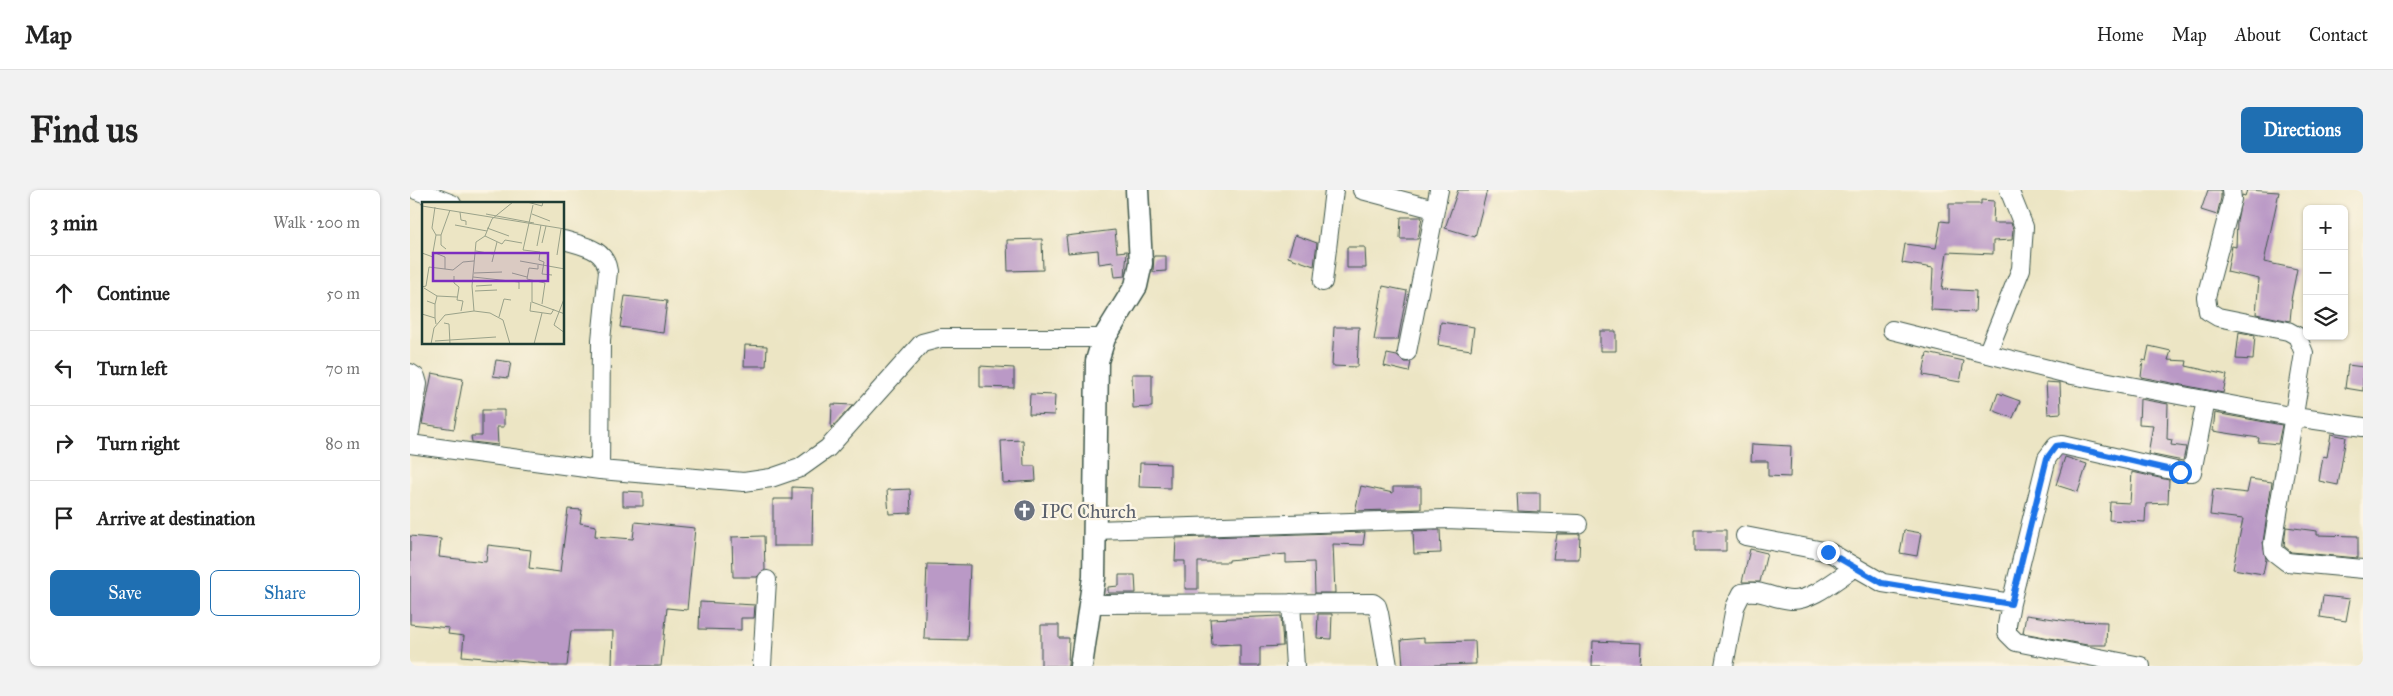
<!DOCTYPE html>
<meta charset="utf-8">
<style>
body{margin:0;font-family:"IM FELL Great Primer",serif;background:#f2f2f2;color:#222}
.controls{position:absolute;right:15px;top:15px;display:grid;overflow:hidden;border-radius:8px;box-shadow:0 1px 4px #0004}
.controls button{width:45px;height:45px;display:grid;place-items:center;padding:0;border:0;border-bottom:1px solid #e0e0e0;background:#fff;color:#222;font:25px sans-serif}
.stop{position:absolute;width:15px;height:15px;margin:-11px;border:4px solid #1a73e8;border-radius:50%;background:#fff}
.stop.end{background:#1a73e8;border-color:#fff;box-shadow:0 1px 5px #0008}
.list{margin:0;padding:0;list-style:none}
h2{display:flex;justify-content:space-between;align-items:center;height:65px;margin:0;padding:0 20px;font-size:21px}
h2 small{font-size:16px;font-weight:400;color:#767676}
.list li{display:grid;grid-template-columns:32px 1fr auto;gap:15px;align-items:center;box-sizing:border-box;height:75px;padding:0 20px;border-top:1px solid #e0e0e0}
.list b{display:block;font-size:19px;white-space:nowrap}
.list em{font-size:16px;font-style:normal;color:#767676}
.actions{display:flex;gap:10px;padding:15px 20px}
.actions a{flex:1;padding:11px 0;border:1px solid #1f6fb2;border-radius:8px;text-align:center;font-size:18px;color:#1f6fb2}
.actions .main{background:#1f6fb2;color:#fff}
.icon{flex:none;width:28px;height:28px;fill:none;stroke:currentColor;stroke-width:2;stroke-linecap:round;stroke-linejoin:round}
.map{position:relative;flex:none;width:1953px;height:476px;overflow:hidden;border-radius:8px}
header{display:flex;align-items:center;gap:30px;box-sizing:border-box;height:70px;padding:0 25px;background:#fff;border-bottom:1px solid #e0e0e0}
header strong{font-size:24px}
nav{display:flex;gap:28px;margin-inline-start:auto;font-size:18px}
.intro{display:flex;align-items:center;justify-content:space-between;box-sizing:border-box;height:120px;padding:0 30px}
h1{margin:0;font-size:35px}
.button{padding:12px 22px;border-radius:8px;background:#1f6fb2;color:#fff;font-size:18px;font-weight:700}
main{display:flex;gap:30px;padding:0 30px}
aside{flex:1;background:#fff;border-radius:8px;box-shadow:0 1px 4px #0004}
.map>svg:first-child{display:block}
</style>
<header>
<strong>Map</strong>
<nav><a>Home</a><a>Map</a><a>About</a><a>Contact</a></nav>
</header>
<div class="intro"><h1>Find us</h1><a class="button">Directions</a></div>
<main>
<aside>
<h2>3 min<small>Walk · 200 m</small></h2>
<ul class="list">
<li><svg class="icon" aria-label="ahead" viewBox="0 0 24 24"><path d="M12 20V5M6 11l6-6 6 6"/></svg><div><b>Continue</b></div><em>50 m</em></li>
<li><svg class="icon" aria-label="left" viewBox="0 0 24 24"><path d="M17 20v-9H6M10 6l-5 5 5 5"/></svg><div><b>Turn left</b></div><em>70 m</em></li>
<li><svg class="icon" aria-label="right" viewBox="0 0 24 24"><path d="M7 20v-9h11M14 6l5 5-5 5"/></svg><div><b>Turn right</b></div><em>80 m</em></li>
<li><svg class="icon" aria-label="arrive" viewBox="0 0 24 24"><path d="M6 21V4h12l-3 4 3 4H6"/></svg><div><b>Arrive at destination</b></div></li>
</ul>
<div class="actions"><a class="main">Save</a><a>Share</a></div>
</aside>
<div class="map">
<svg width="1953" height="476" viewBox="0 0 1953 476">
<rect width="100%" height="100%" fill="#fcf5e5"/>
<filter id="ink" filterUnits="userSpaceOnUse"><feTurbulence type="fractalNoise" baseFrequency=".02" numOctaves="2"/><feDisplacementMap in="SourceGraphic" scale="10" xChannelSelector="R" yChannelSelector="G"/><feConvolveMatrix kernelMatrix="1 2 1 2 8 2 1 2 1" color-interpolation-filters="sRGB"/></filter>
<filter id="wash" filterUnits="userSpaceOnUse"><feTurbulence type="fractalNoise" baseFrequency=".0096" numOctaves="4" result="noise"/><feDisplacementMap in="SourceGraphic" scale="20" xChannelSelector="R" yChannelSelector="G"/><feGaussianBlur stdDeviation="1.12" result="paint"/><feColorMatrix in="noise" values="0 0 0 0 0 0 0 0 0 0 0 0 0 0 0 0 0 1.4 0 .05"/><feComposite in="paint" operator="in"/></filter>
<g filter="url(#wash)">
<rect width="100%" height="100%" fill="#ece5c4"/>
<g id="blocks">
<path fill="#ba99c6" d="M 1048,0 L 1077,0 L 1065,47 L 1035,38 Z
M 1798,0 L 1811,0 L 1811,8 L 1807,25 L 1791,20 Z
M 1837,0 L 1869,2 L 1854,72 L 1887,79 L 1881,110 L 1882,110 L 1880,131 L 1846,124 L 1849,89 L 1817,82 L 1822,56 L 1826,57 L 1827,31 L 1832,5 L 1835,6 Z
M 1571,10 L 1584,11 L 1583,33 L 1601,33 L 1603,39 L 1602,50 L 1583,51 L 1583,64 L 1537,62 L 1532,99 L 1566,101 L 1565,122 L 1521,120 L 1523,78 L 1492,73 L 1495,54 L 1526,58 L 1531,31 L 1539,32 L 1539,14 L 1571,14 Z
M 991,27 L 1012,27 L 1008,49 L 990,49 Z
M 705,40 L 707,62 L 717,61 L 715,86 L 705,87 L 703,72 L 689,74 L 688,60 L 658,63 L 656,46 Z
M 885,45 L 907,53 L 904,76 L 878,67 Z
M 632,49 L 633,80 L 598,81 L 597,50 Z
M 937,57 L 955,57 L 956,78 L 937,78 Z
M 744,66 L 756,66 L 756,81 L 743,82 Z
M 973,96 L 997,101 L 988,150 L 964,150 Z
M 215,106 L 257,111 L 253,143 L 210,137 Z
M 1031,132 L 1064,137 L 1061,160 L 1028,155 Z
M 924,137 L 949,137 L 947,177 L 922,176 Z
M 1190,141 L 1206,141 L 1206,161 L 1190,161 Z
M 1829,142 L 1845,145 L 1843,170 L 1826,169 Z
M 335,155 L 357,156 L 356,176 L 334,176 Z
M 1739,156 L 1761,161 L 1758,170 L 1777,171 L 1776,176 L 1817,185 L 1813,203 L 1731,187 L 1733,170 L 1736,171 Z
M 1517,163 L 1554,171 L 1550,192 L 1513,185 Z
M 977,164 L 987,166 L 994,172 L 1001,172 L 999,182 L 974,176 Z
M 86,170 L 101,172 L 98,188 L 83,186 Z
M 1938,175 L 1953,177 L 1953,201 L 1935,198 Z
M 570,176 L 604,178 L 604,198 L 570,197 Z
M 22,183 L 53,189 L 44,239 L 12,234 Z
M 722,184 L 742,184 L 742,217 L 723,218 Z
M 1636,192 L 1650,193 L 1651,223 L 1638,224 Z
M 1588,203 L 1610,211 L 1603,228 L 1582,220 Z
M 620,204 L 645,205 L 644,225 L 619,224 Z
M 1730,209 L 1758,214 L 1757,249 L 1762,250 L 1761,255 L 1776,257 L 1773,271 L 1738,264 L 1743,235 L 1729,234 Z
M 422,214 L 443,215 L 421,238 Z
M 72,220 L 94,220 L 94,237 L 87,237 L 88,255 L 62,252 L 61,246 L 72,246 Z
M 1805,223 L 1872,235 L 1868,254 L 1848,252 L 1849,248 L 1803,241 Z
M 1921,244 L 1936,247 L 1928,295 L 1909,291 L 1913,266 L 1917,267 Z
M 613,250 L 614,276 L 625,276 L 626,291 L 593,293 L 591,251 Z
M 1342,254 L 1381,256 L 1380,287 L 1358,286 L 1358,271 L 1341,271 Z
M 1655,267 L 1677,274 L 1668,302 L 1646,295 Z
M 730,273 L 760,274 L 760,298 L 729,297 Z
M 1722,282 L 1759,290 L 1758,313 L 1736,314 L 1735,332 L 1699,330 L 1700,312 L 1720,313 Z
M 1840,289 L 1862,292 L 1853,352 L 1856,369 L 1853,384 L 1823,379 L 1833,329 L 1800,325 L 1803,299 L 1837,303 Z
M 951,296 L 983,303 L 983,297 L 1011,297 L 1011,319 L 945,321 Z
M 382,297 L 403,298 L 402,356 L 363,356 L 363,309 L 382,309 Z
M 500,299 L 501,323 L 479,324 L 477,300 Z
M 213,301 L 233,302 L 233,316 L 213,316 Z
M 1107,303 L 1130,303 L 1130,322 L 1108,321 Z
M 158,319 L 172,320 L 170,333 L 186,336 L 185,346 L 223,349 L 225,332 L 285,338 L 277,420 L 257,418 L 251,476 L 202,476 L 203,441 L 161,441 L 157,476 L 139,476 L 139,474 L 52,466 L 54,446 L 38,444 L 39,438 L 0,434 L 0,346 L 31,349 L 29,367 L 76,372 L 78,355 L 121,360 L 119,378 L 150,382 Z
M 1876,337 L 1907,341 L 1907,345 L 1948,346 L 1948,368 L 1881,362 L 1874,356 Z
M 1030,340 L 1031,363 L 1004,364 L 1003,341 Z
M 1285,340 L 1316,340 L 1316,361 L 1285,361 Z
M 1494,340 L 1511,343 L 1507,366 L 1490,363 Z
M 955,342 L 953,355 L 923,354 L 925,403 L 905,403 L 904,372 L 876,373 L 876,364 L 819,370 L 819,372 L 788,372 L 788,399 L 775,399 L 775,371 L 765,371 L 766,348 Z
M 1147,344 L 1170,344 L 1169,369 L 1143,369 Z
M 354,346 L 355,380 L 347,387 L 323,387 L 322,347 Z
M 1340,359 L 1357,363 L 1350,392 L 1332,392 Z
M 517,374 L 560,375 L 557,450 L 514,449 Z
M 709,385 L 725,385 L 726,403 L 698,403 L 698,397 L 709,396 Z
M 1913,406 L 1940,409 L 1936,431 L 1910,427 Z
M 290,412 L 345,415 L 344,428 L 331,428 L 331,440 L 289,439 Z
M 908,424 L 922,424 L 921,449 L 907,448 Z
M 1616,425 L 1658,431 L 1697,432 L 1696,455 L 1677,455 L 1613,443 Z
M 871,426 L 873,456 L 850,457 L 850,476 L 830,476 L 830,454 L 802,455 L 800,429 Z
M 631,435 L 649,435 L 649,448 L 659,448 L 658,476 L 631,476 Z
M 1014,448 L 1014,452 L 1065,451 L 1066,474 L 993,476 L 991,450 Z
M 1183,451 L 1231,453 L 1230,476 L 1182,476 Z"/>
</g>
</g>
<g filter="url(#ink)">
<use href="#blocks" fill-opacity="0" stroke="#3e564a" stroke-width="1"/>
<g fill="none" stroke-linecap="round" stroke-linejoin="round">
<defs>
<path id="minor" d="M 6,0 L 42,14
M 952,0 L 1024,19
M 1821,0 L 1822,9 L 1796,107 L 1798,121 L 1808,127 L 1878,141 L 1887,146 L 1894,163 L 1863,354 L 1864,362 L 1877,372 L 1953,379
M 154,50 C 173,56 195,58 198,81 L 191,150 L 190,280
M 913,92 L 924,0
M 1482,140 L 1662,185 L 1885,227 L 1953,237
M 997,162 L 1029,0
M 1577,164 L 1611,79 L 1614,37 L 1599,0
M 0,183 L 6,187 L 8,194 L 0,242
M 0,254 L 190,280 L 334,292 L 361,288 L 390,278 L 418,258 L 512,153 L 531,148 L 694,148
M 685,340 L 1035,329 L 1168,334
M 1335,346 L 1419,362 L 1473,393 L 1601,413
M 881,413 L 885,476
M 680,414 L 963,413 L 967,416 L 969,423 L 978,476
M 352,476 L 357,390
M 1314,476 L 1325,417 L 1332,403 C 1349,398 1364,409 1381,410 C 1402,411 1426,389 1444,378
M 1731,476 L 1606,452 L 1597,443 L 1597,435 L 1601,413 L 1637,268 L 1646,256 L 1652,255 L 1770,282 L 1782,282 L 1796,210"/>
<path id="tertiary" d="M 671,476 L 684,387 L 687,171 L 694,148 L 726,96 L 731,73 L 727,0"/>
</defs>
<use href="#minor" stroke="#3e564a" stroke-width="20"/>
<use href="#tertiary" stroke="#3e564a" stroke-width="25"/>
<use href="#minor" stroke="#fff" stroke-width="18"/>
<use href="#tertiary" stroke="#fff" stroke-width="22"/>
</g>
</g>
<g fill="none" stroke-linecap="round" stroke-linejoin="round" filter="url(#ink)">
<path stroke="#1a73e8" stroke-width="6" d="M 1418,362 L 1472,393 L 1601,414 L 1637,268 L 1646,256 L 1652,255 L 1770,282"/>
</g>
<defs>
<symbol id="church-disc" viewBox="-11 -11 22 22"><circle r="9.5" fill="#6b7280" stroke="#fcf5e5"/><path d="M-1.2-6h2.4v3.5h3.3v2.4h-3.3V6h-2.4V-.1h-3.3v-2.4h3.3Z" fill="#fff"/></symbol>
</defs>
<g fill-rule="evenodd">
<use href="#church-disc" x="602" y="308" width="25" height="25"/>
</g>
<g text-anchor="middle" stroke-width="4.5" stroke-linejoin="round" paint-order="stroke">
<g font-size="19" fill="#5b616d" stroke="#fcf5e5" text-anchor="start">
<text x="631" y="328">IPC Church</text>
</g>
</g>
<g transform="translate(12 12)">
<rect width="142" height="142" fill="#ece5c4"/>
<path fill="none" stroke="#9aa28a" stroke-width="1" d="M 105,0 L 120,4 L 121,0M 111,3 L 101,48 L 118,50 L 117,58 L 122,60 L 120,72 L 130,73M 0,4 L 143,27M 13,5 L 10,26 L 14,33 L 11,50 L 23,55 L 23,67M 38,10 L 39,18 L 44,19 L 44,23M 64,12 L 112,21M 110,12 L 128,19M 33,23 L 65,29M 65,26 L 87,34M 14,33 L 19,33 L 28,8M 19,33 L 19,43 L 24,47M 63,34 L 80,42 L 83,38 L 100,41M 120,41 L 124,24M 115,44 L 119,23M 54,49 L 71,52M 0,51 L 11,55 L 11,66M 135,53 L 139,27M 98,59 L 143,67M 70,60 L 75,40M 116,63 L 116,67 L 107,66 L 105,77 L 123,81 L 120,102M 52,71 L 80,70M 90,71 L 105,75M 32,74 L 32,81 L 37,85 L 35,98 L 41,99 L 39,109M 51,75 L 97,80 L 97,87M 110,78 L 110,100 L 143,112M 54,84 L 70,83M 0,85 L 4,84 L 7,65 L 31,68 L 41,60 L 52,59M 2,86 L 15,94 L 13,102M 53,89 L 75,88M 15,94 L 35,95M 142,97 L 132,123 L 143,131M 5,99 L 13,102 L 13,116M 109,100 L 108,109 L 129,112 L 132,107M 52,109 L 50,84 L 54,40 L 63,34 L 70,17 L 91,0M 0,112 L 13,116 L 14,122M 77,115 L 82,97 L 89,98M 22,121 L 27,122 L 28,142M 13,139 L 74,135M 9,142 L 12,126 L 23,113 L 52,109 L 68,111 L 81,118 L 88,142M 112,142 L 120,111"/>
<path fill="#7b2cbf" fill-opacity="0.15" stroke="#7b2cbf" stroke-width="2.5" d="M 11,51 L 126,51 L 126,79 L 11,79 Z"/>
<rect width="142" height="142" fill="none" stroke="#1f3d34" stroke-width="2.5"/>
</g>
</svg>
<div class="controls">
<button>+</button>
<button>−</button>
<button><svg class="icon" aria-label="layers" viewBox="0 0 24 24"><path d="M12 4l9 5-9 5-9-5zM3 14l9 5 9-5"/></svg></button>
</div>
<div class="stop" style="left:1770px;top:282px"></div>
<div class="stop end" style="left:1418px;top:362px"></div>
</div>
</main>
